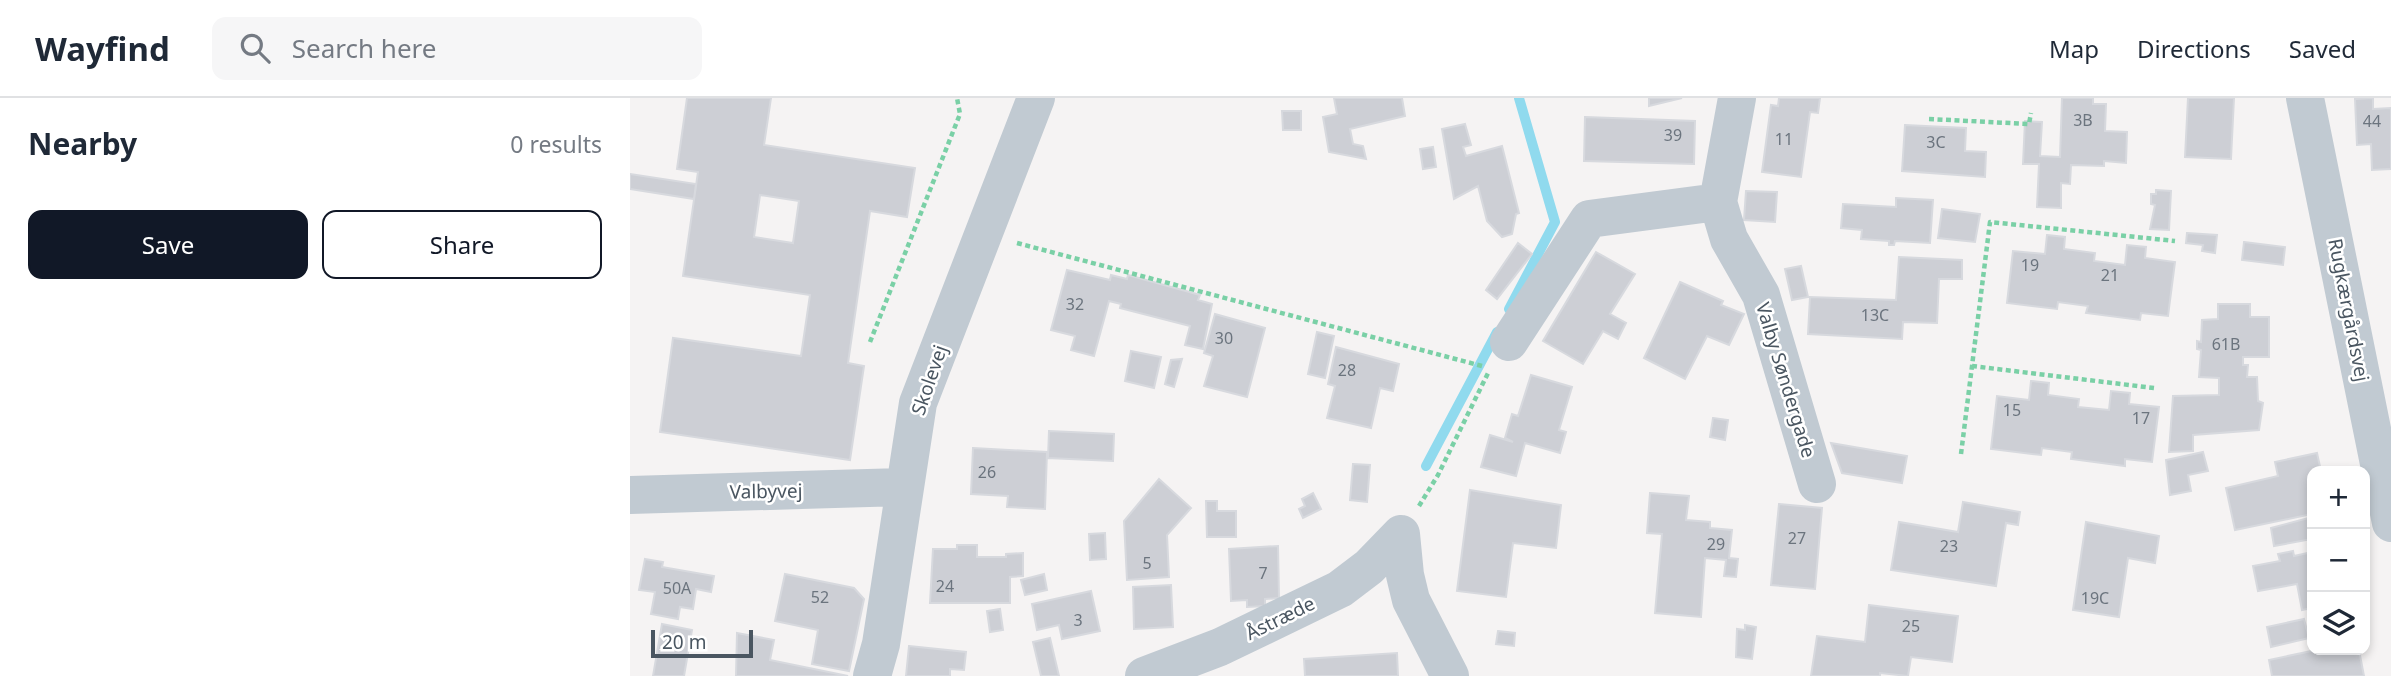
<!DOCTYPE html>
<meta charset="utf-8">
<style>
body{margin:0;font-family:"Noto Sans",sans-serif;background:#f6f6f7;color:#1f2937}
.controls{position:absolute;right:21px;bottom:21px;display:grid;overflow:hidden;border-radius:14px;box-shadow:0 4px 10px #0003}
.controls button{width:63px;height:63px;display:grid;place-items:center;padding:0;border:0;border-bottom:2px solid #e0e1e3;background:#fff;color:#1f2937;font:35px sans-serif}
.scale{position:absolute;left:21px;bottom:18px;width:102px;box-sizing:border-box;padding-left:7px;border:4px solid #4a5661;border-top:0;font-size:19px;line-height:24px;white-space:nowrap;color:#4a5661;-webkit-text-stroke:5px #fff;paint-order:stroke}
.list{margin:0;padding:0;list-style:none}
h2{display:flex;justify-content:space-between;align-items:center;height:91px;margin:0;padding:0 28px;font-size:30px}
h2 small{font-size:23px;font-weight:400;color:#747a83}
.actions{display:flex;gap:14px;padding:21px 28px}
.actions a{flex:1;padding:16px 0;border:2px solid #111827;border-radius:14px;text-align:center;font-size:24px;color:#111827}
.actions .main{background:#111827;color:#fff}
.icon{flex:none;width:38px;height:38px;fill:none;stroke:currentColor;stroke-width:2;stroke-linecap:round;stroke-linejoin:round}
.map{position:relative;flex:none;width:1761px;height:578px;overflow:hidden}
header{display:flex;align-items:center;gap:42px;box-sizing:border-box;height:98px;padding:0 35px;background:#fff;border-bottom:2px solid #e0e1e3}
header strong{font-size:33px}
nav{display:flex;gap:38px;margin-inline-start:auto;font-size:24px}
.search{width:490px;height:63px;background:#f6f6f7;display:flex;align-items:center;gap:18px;box-sizing:border-box;padding:0 24px;border-radius:14px;color:#747a83;font-size:26px}
main{display:flex}
aside{flex:1;background:#fff}
.map>svg:first-child{display:block}
</style>
<header>
<strong>Wayfind</strong>
<div class="search"><svg class="icon" aria-label="search" viewBox="0 0 24 24"><circle cx="10" cy="10" r="6"/><path d="M15 15l6 6"/></svg>Search here</div>
<nav><a>Map</a><a>Directions</a><a>Saved</a></nav>
</header>
<main>
<aside>
<h2>Nearby<small>0 results</small></h2>
<ul class="list">
</ul>
<div class="actions"><a class="main">Save</a><a>Share</a></div>
</aside>
<div class="map">
<svg width="1761" height="578" viewBox="0 0 1761 578">
<rect width="100%" height="100%" fill="#f5f3f3"/>
<g fill="none" stroke-linecap="round" stroke-linejoin="round">
<path stroke="#90daee" stroke-width="10" d="M 879,211 L 925,124 L 889,0
M 796,368 L 867,234"/>
</g>
<path fill="#cdcfd5" stroke="#d7d9de" stroke-width="2" fill-rule="evenodd" d="M 57,0 L 141,0 L 134,47 L 285,70 L 277,119 L 240,113 L 218,265 L 234,268 L 220,362 L 30,334 L 43,240 L 171,258 L 180,197 L 53,178 L 68,74 L 47,71 ZM 130,97 L 169,103 L 163,145 L 124,139 Z
M 704,0 L 772,0 L 775,18 L 720,31 L 723,46 L 733,48 L 736,61 L 699,54 L 693,19 L 707,16 Z
M 1019,0 L 1052,0 L 1019,8 Z
M 1149,0 L 1190,0 L 1188,15 L 1180,14 L 1171,79 L 1132,74 L 1141,7 L 1148,8 Z
M 1432,0 L 1463,0 L 1463,6 L 1476,6 L 1475,33 L 1497,34 L 1496,65 L 1474,63 L 1474,68 L 1441,67 L 1440,86 L 1431,85 L 1431,110 L 1407,109 L 1409,66 L 1393,66 L 1395,23 L 1412,24 L 1410,58 L 1430,59 Z
M 1558,0 L 1604,0 L 1601,61 L 1555,59 Z
M 1743,0 L 1743,11 L 1761,10 L 1761,71 L 1742,72 L 1741,46 L 1727,47 L 1725,1 Z
M 652,13 L 671,13 L 671,32 L 653,32 Z
M 955,19 L 1065,23 L 1064,66 L 954,63 Z
M 835,26 L 841,47 L 833,49 L 836,58 L 872,48 L 889,115 L 886,116 L 882,136 L 872,139 L 857,123 L 848,88 L 824,101 L 812,31 Z
M 1275,27 L 1336,30 L 1335,53 L 1356,54 L 1355,79 L 1272,73 Z
M 803,49 L 806,69 L 793,71 L 790,51 Z
M 0,76 L 66,86 L 64,101 L 0,91 Z
M 1526,92 L 1541,93 L 1539,132 L 1520,131 L 1525,107 L 1521,106 L 1521,96 L 1526,96 Z
M 1116,93 L 1147,94 L 1145,124 L 1114,122 Z
M 1266,100 L 1303,102 L 1300,145 L 1265,143 L 1264,147 L 1259,147 L 1259,143 L 1231,141 L 1232,132 L 1211,130 L 1213,106 L 1266,109 Z
M 1312,111 L 1350,116 L 1345,144 L 1308,140 Z
M 1557,135 L 1587,137 L 1585,155 L 1572,153 L 1573,147 L 1556,145 Z
M 1417,137 L 1435,139 L 1434,151 L 1465,155 L 1464,163 L 1495,167 L 1497,147 L 1516,149 L 1515,160 L 1545,164 L 1538,218 L 1511,215 L 1510,222 L 1456,215 L 1458,208 L 1428,204 L 1427,211 L 1377,205 L 1383,153 L 1415,156 Z
M 1614,144 L 1655,149 L 1653,167 L 1612,162 Z
M 888,145 L 902,156 L 867,201 L 856,192 Z
M 966,154 L 1005,176 L 980,216 L 996,225 L 988,241 L 973,233 L 953,266 L 913,243 Z
M 1269,159 L 1332,162 L 1332,181 L 1309,181 L 1307,225 L 1273,224 L 1272,241 L 1178,236 L 1180,199 L 1266,202 Z
M 1171,168 L 1178,199 L 1162,202 L 1155,171 Z
M 437,172 L 480,182 L 481,177 L 497,181 L 498,177 L 570,197 L 568,202 L 582,206 L 573,251 L 555,247 L 560,228 L 490,210 L 491,206 L 479,203 L 464,258 L 441,252 L 445,238 L 421,232 Z
M 1050,184 L 1093,203 L 1091,207 L 1114,216 L 1099,247 L 1077,238 L 1055,281 L 1014,260 Z
M 1588,206 L 1620,206 L 1620,219 L 1639,219 L 1639,259 L 1613,259 L 1613,267 L 1618,267 L 1617,279 L 1627,279 L 1628,303 L 1633,305 L 1629,332 L 1563,337 L 1563,353 L 1539,354 L 1543,298 L 1589,297 L 1589,280 L 1569,279 L 1571,252 L 1567,251 L 1567,243 L 1571,244 L 1572,222 L 1588,221 Z
M 585,216 L 635,230 L 617,299 L 574,288 L 583,258 L 574,255 Z
M 687,234 L 704,238 L 695,280 L 678,276 Z
M 706,249 L 769,266 L 763,293 L 750,290 L 741,330 L 697,320 L 705,288 L 698,286 Z
M 501,253 L 531,259 L 524,290 L 495,283 Z
M 552,261 L 544,289 L 535,286 L 541,262 Z
M 901,277 L 942,289 L 929,332 L 936,334 L 930,355 L 895,345 L 886,378 L 851,369 L 860,337 L 883,344 L 875,340 L 882,316 L 888,318 Z
M 1401,283 L 1419,285 L 1418,297 L 1449,301 L 1448,309 L 1479,312 L 1481,293 L 1500,295 L 1499,306 L 1529,309 L 1522,364 L 1495,361 L 1495,368 L 1441,361 L 1442,354 L 1412,350 L 1411,357 L 1361,351 L 1367,298 L 1399,302 Z
M 1083,320 L 1098,322 L 1095,342 L 1080,339 Z
M 419,333 L 484,336 L 483,363 L 418,360 Z
M 1201,345 L 1277,358 L 1272,385 L 1212,375 Z
M 343,350 L 417,354 L 415,411 L 377,409 L 378,398 L 341,396 Z
M 1573,354 L 1578,373 L 1558,377 L 1561,393 L 1540,397 L 1536,362 Z
M 1687,355 L 1691,373 L 1682,373 L 1682,416 L 1605,432 L 1596,390 L 1648,378 L 1645,364 Z
M 723,366 L 740,367 L 737,404 L 720,402 Z
M 529,381 L 561,410 L 537,437 L 539,479 L 497,482 L 494,423 Z
M 840,392 L 931,407 L 926,450 L 883,445 L 876,499 L 827,493 Z
M 683,395 L 691,411 L 673,420 L 669,411 L 675,408 L 672,401 Z
M 1020,395 L 1059,398 L 1056,422 L 1080,424 L 1080,430 L 1102,432 L 1099,460 L 1108,461 L 1106,479 L 1094,478 L 1096,462 L 1075,460 L 1071,519 L 1025,515 L 1032,436 L 1017,435 Z
M 576,403 L 587,403 L 587,413 L 606,413 L 606,439 L 577,439 Z
M 1333,404 L 1390,414 L 1388,427 L 1376,425 L 1366,488 L 1261,472 L 1269,424 L 1328,434 Z
M 1149,406 L 1192,410 L 1185,491 L 1141,487 Z
M 1682,419 L 1682,441 L 1644,448 L 1641,430 Z
M 1456,424 L 1529,438 L 1525,465 L 1498,460 L 1489,519 L 1443,512 Z
M 475,435 L 476,461 L 460,462 L 459,436 Z
M 327,447 L 347,447 L 347,459 L 376,459 L 376,456 L 393,455 L 393,478 L 380,479 L 380,505 L 300,505 L 303,451 L 327,451 Z
M 648,448 L 649,500 L 635,501 L 635,508 L 617,509 L 617,502 L 601,503 L 599,451 Z
M 1663,453 L 1664,458 L 1682,454 L 1682,510 L 1672,512 L 1667,486 L 1628,493 L 1623,468 L 1650,463 L 1648,456 Z
M 15,461 L 33,464 L 32,469 L 84,478 L 81,494 L 66,491 L 63,511 L 50,509 L 48,521 L 21,516 L 25,494 L 9,492 Z
M 155,476 L 224,490 L 234,501 L 219,573 L 182,566 L 188,532 L 145,523 Z
M 414,476 L 417,492 L 395,497 L 391,482 Z
M 541,487 L 543,529 L 504,531 L 503,489 Z
M 461,493 L 470,533 L 432,541 L 429,527 L 407,532 L 402,506 Z
M 1239,507 L 1328,518 L 1322,564 L 1281,559 L 1278,578 L 1250,575 L 1250,578 L 1181,578 L 1187,538 L 1235,544 Z
M 370,511 L 373,532 L 360,534 L 357,513 Z
M 1674,521 L 1679,540 L 1641,549 L 1637,529 Z
M 32,526 L 62,532 L 54,578 L 23,578 Z
M 1115,527 L 1126,529 L 1122,561 L 1106,559 L 1107,531 L 1115,532 Z
M 868,533 L 885,535 L 884,548 L 866,546 Z
M 107,535 L 144,542 L 140,562 L 218,578 L 106,578 Z
M 420,540 L 429,578 L 411,578 L 403,544 Z
M 279,548 L 336,554 L 334,572 L 320,571 L 320,578 L 276,578 Z
M 1686,552 L 1729,552 L 1734,578 L 1642,578 L 1639,562 Z
M 767,555 L 768,578 L 675,578 L 674,561 Z"/>
<g fill="none" stroke-linecap="round" stroke-linejoin="round">
<path stroke="#7ad0a6" stroke-width="4.5" stroke-dasharray="5 3.5" stroke-linecap="butt" d="M 1299,21 L 1399,26 L 1401,15
M 387,145 L 852,268
M 240,244 L 330,16 L 327,0
M 1342,268 L 1524,290
M 1331,356 L 1360,124 L 1545,143
M 789,408 L 808,377 L 859,273"/>
<path stroke="#c1cad2" stroke-width="38" d="M 1675,0 L 1761,425
M 1088,104 L 1099,141 L 1131,197 L 1187,386
M 879,244 L 959,121 L 1088,104 L 1107,0
M 0,397 L 273,389
M 771,436 L 775,477 L 781,502 L 820,578
M 242,578 L 251,546 L 288,305 L 406,0
M 514,578 L 590,549 L 710,491 L 739,469 L 771,436"/>
</g>
<g text-anchor="middle" stroke-width="5" stroke-linejoin="round" paint-order="stroke">
<g font-size="16" fill="#6b747e">
<text x="1453" y="28">3B</text>
<text x="1742" y="29">44</text>
<text x="1043" y="43">39</text>
<text x="1154" y="47">11</text>
<text x="1306" y="50">3C</text>
<text x="1400" y="173">19</text>
<text x="1480" y="183">21</text>
<text x="445" y="212">32</text>
<text x="1245" y="223">13C</text>
<text x="594" y="246">30</text>
<text x="1596" y="252">61B</text>
<text x="717" y="278">28</text>
<text x="1382" y="318">15</text>
<text x="1511" y="326">17</text>
<text x="357" y="380">26</text>
<text x="1167" y="446">27</text>
<text x="1086" y="452">29</text>
<text x="1319" y="454">23</text>
<text x="517" y="471">5</text>
<text x="633" y="481">7</text>
<text x="315" y="494">24</text>
<text x="47" y="496">50A</text>
<text x="190" y="505">52</text>
<text x="1465" y="506">19C</text>
<text x="448" y="528">3</text>
<text x="1281" y="534">25</text>
</g>
<g font-size="19" fill="#4a5661" stroke="#fff">
<text transform="translate(1719 212) rotate(79)" y="7">Rugkærgårdsvej</text>
<text transform="translate(299 282) rotate(-71)" y="7">Skolevej</text>
<text transform="translate(1156 282) rotate(73)" y="7">Valby Søndergade</text>
<text transform="translate(136 393) rotate(-1)" y="7">Valbyvej</text>
<text transform="translate(650 520) rotate(-26)" y="7">Åstræde</text>
</g>
</g>
</svg>
<div class="controls">
<button>+</button>
<button>−</button>
<button><svg class="icon" aria-label="layers" viewBox="0 0 24 24"><path d="M12 4l9 5-9 5-9-5zM3 14l9 5 9-5"/></svg></button>
</div>
<div class="scale">20 m</div>
</div>
</main>
